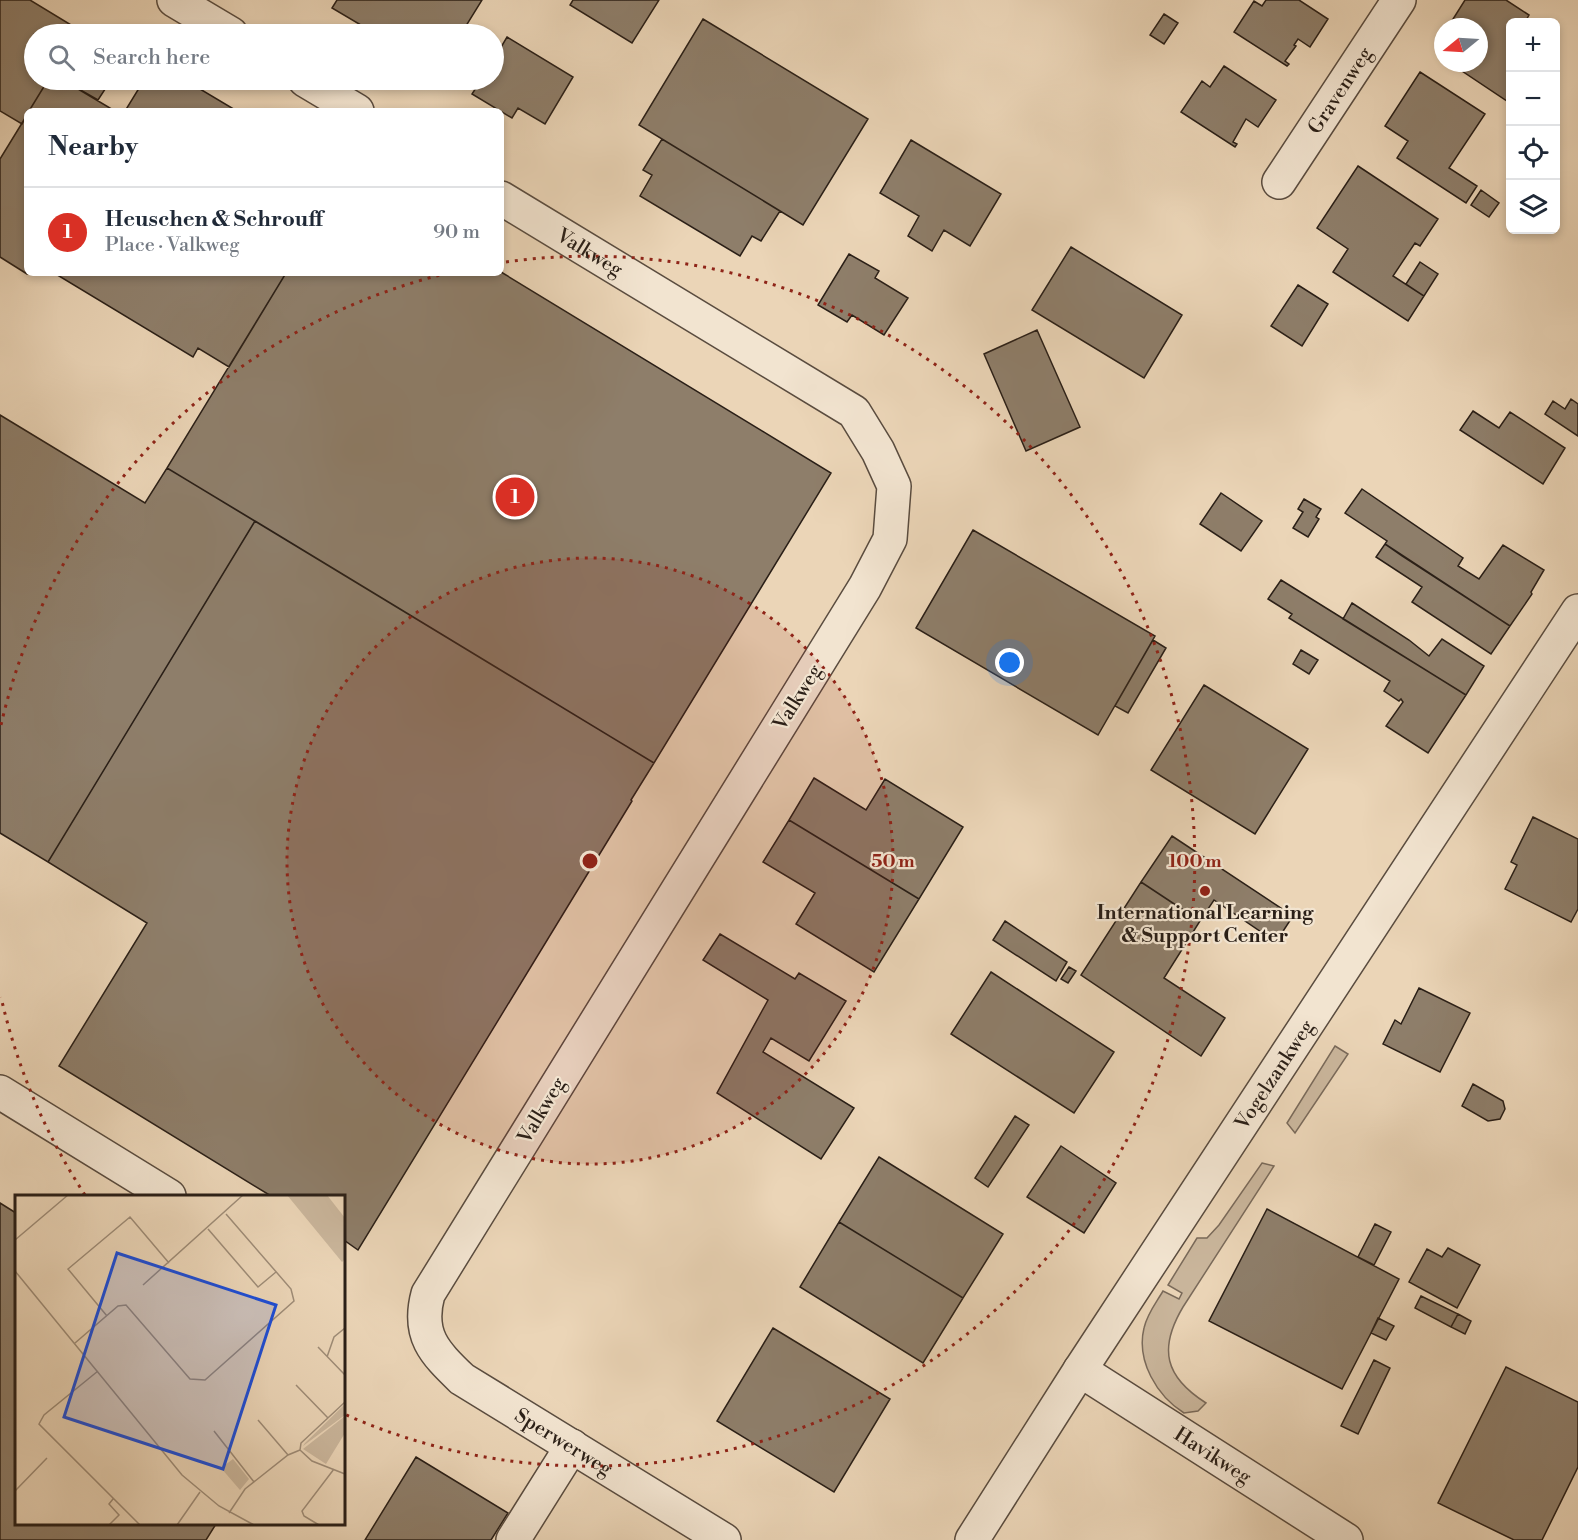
<!DOCTYPE html>
<meta charset="utf-8">
<style>
body{margin:0;font-family:"Libre Bodoni",serif;background:#f2f2f3;color:#1f2937}
.controls{position:absolute;right:18px;top:18px;display:grid;overflow:hidden;border-radius:9px;box-shadow:0 3px 9px #0003}
.controls button{width:54px;height:54px;display:grid;place-items:center;padding:0;border:0;border-bottom:2px solid #e0e1e3;background:#fff;color:#1f2937;font:30px sans-serif}
.compass{position:absolute;left:1434px;top:18px;width:54px;height:54px;border-radius:50%;background:#fff;box-shadow:0 3px 9px #0003;rotate:252deg}
.you{position:absolute;left:1010px;top:663px;width:21px;height:21px;margin:-15px;border:4px solid #fff;border-radius:50%;background:#1a73e8;box-shadow:0 0 0 9px #1a73e833}
.badge{display:grid;place-items:center;width:39px;height:39px;border-radius:50%;background:#d93025;color:#fff;font-size:20px;font-weight:700}
.pin{position:absolute;translate:-50% -50%;border:3px solid #fff;box-shadow:0 2px 6px #0006}
.list{margin:0;padding:0;list-style:none}
h2{display:flex;justify-content:space-between;align-items:center;height:78px;margin:0;padding:0 24px;font-size:26px}
h2 small{font-size:20px;font-weight:400;color:#747a83}
.list li{display:grid;grid-template-columns:39px 1fr auto;gap:18px;align-items:center;box-sizing:border-box;height:90px;padding:0 24px;border-top:2px solid #e0e1e3}
.list b{display:block;font-size:22px;white-space:nowrap}
.list p{margin:0;font-size:20px;white-space:nowrap;color:#747a83}
.list em{font-size:20px;font-style:normal;color:#747a83}
.icon{flex:none;width:33px;height:33px;fill:none;stroke:currentColor;stroke-width:2;stroke-linecap:round;stroke-linejoin:round}
.map{position:relative;flex:none;width:1578px;height:1540px;overflow:hidden}
.search{position:absolute;background:#fff;box-shadow:0 3px 9px #0003;left:24px;top:24px;width:480px;height:66px;display:flex;align-items:center;gap:15px;box-sizing:border-box;padding:0 21px;border-radius:33px;color:#747a83;font-size:22px}
.panel{position:absolute;background:#fff;box-shadow:0 3px 9px #0003;left:24px;top:108px;width:480px;height:168px;border-radius:9px}
.map>svg:first-child{display:block}
</style>
<div class="map">
<svg width="1578" height="1540" viewBox="0 0 1578 1540">
<rect width="100%" height="100%" fill="#ebd5b7"/>
<filter id="stains"><feTurbulence type="fractalNoise" baseFrequency=".00333" numOctaves="4"/><feColorMatrix values="0 0 0 0 .2 0 0 0 0 .09 0 0 0 0 .02 0 0 0 .5 -.17"/></filter>
<radialGradient id="worn" r=".72"><stop offset=".6" stop-color="#630" stop-opacity="0"/><stop offset="1" stop-color="#630" stop-opacity=".3"/></radialGradient>
<path fill="#cab69c" stroke="#7a6a5a" stroke-width="1.5" d="M 1335,1046 L 1348,1054 L 1295,1133 L 1287,1123 Z
M 1262,1163 L 1274,1166 L 1183,1307 C 1158,1349 1165,1377 1206,1403 L 1198,1411 L 1184,1413 C 1157,1396 1136,1361 1144,1328 C 1147,1314 1156,1303 1163,1291 L 1179,1299 L 1182,1293 L 1168,1285 L 1197,1238 L 1207,1238 L 1219,1225 Z"/>
<path fill="#8e7e6a" stroke="#2a1f17" stroke-width="1.5" d="M 0,0 L 30,0 L 86,34 L 34,34 L 34,80 L 48,80 L 29,111 L 27,111 L 27,115 L 22,124 L 0,111 Z
M 337,0 L 482,0 L 461,34 L 434,34 L 427,31 L 425,34 L 376,34 L 332,8 Z
M 573,0 L 659,0 L 632,43 L 570,5 Z
M 1266,0 L 1299,0 L 1328,19 L 1310,47 L 1298,39 L 1294,45 L 1296,46 L 1285,61 L 1289,64 L 1287,66 L 1234,32 L 1254,1 L 1262,6 Z
M 1465,0 L 1506,0 L 1529,15 L 1525,22 L 1510,22 L 1510,103 L 1450,63 L 1479,63 L 1479,27 L 1448,27 Z
M 1164,14 L 1178,23 L 1164,44 L 1150,35 Z
M 703,19 L 868,119 L 803,225 L 639,125 Z
M 507,37 L 573,77 L 545,124 L 518,108 L 512,118 L 472,94 L 481,80 L 494,80 L 494,59 Z
M 1224,66 L 1276,100 L 1258,127 L 1246,119 L 1233,142 L 1237,144 L 1235,147 L 1181,112 L 1202,81 L 1210,87 Z
M 1420,72 L 1485,114 L 1449,168 L 1477,186 L 1466,203 L 1397,158 L 1408,141 L 1385,126 Z
M 48,80 L 63,80 L 115,111 L 29,111 Z
M 63,80 L 111,80 L 98,100 Z
M 144,80 L 185,80 L 237,111 L 125,111 Z
M 27,115 L 28,273 L 27,274 L 0,257 L 0,159 Z
M 662,139 L 780,211 L 761,241 L 752,236 L 740,256 L 640,196 L 652,175 L 643,170 Z
M 911,140 L 1001,194 L 970,246 L 944,230 L 932,251 L 908,236 L 919,216 L 880,193 Z
M 1358,166 L 1438,219 L 1420,246 L 1415,243 L 1393,276 L 1424,296 L 1408,321 L 1333,272 L 1348,249 L 1317,228 Z
M 1481,190 L 1499,203 L 1489,217 L 1471,205 Z
M 1071,247 L 1182,315 L 1144,378 L 1032,310 Z
M 849,254 L 879,271 L 875,278 L 908,298 L 884,335 L 852,315 L 847,322 L 818,305 Z
M 1420,262 L 1438,274 L 1424,296 L 1406,284 Z
M 501,272 L 831,473 L 654,763 L 167,468 L 286,273 Z
M 54,273 L 286,273 L 229,367 L 198,348 L 193,357 Z
M 1298,285 L 1328,304 L 1302,346 L 1271,326 Z
M 1037,330 L 1080,427 L 1026,451 L 984,354 Z
M 1571,399 L 1578,404 L 1578,436 L 1545,414 L 1553,401 L 1565,409 Z
M 1473,411 L 1499,428 L 1510,412 L 1565,448 L 1543,484 L 1460,430 Z
M 0,415 L 145,503 L 167,468 L 255,521 L 48,862 L 0,833 Z
M 1362,489 L 1463,558 L 1458,566 L 1479,579 L 1503,545 L 1544,570 L 1531,592 L 1532,594 L 1510,626 L 1402,556 L 1385,544 L 1387,541 L 1345,513 Z
M 1221,493 L 1262,521 L 1241,551 L 1200,524 Z
M 1304,499 L 1321,509 L 1316,517 L 1319,519 L 1308,537 L 1293,528 L 1303,512 L 1298,509 Z
M 255,521 L 654,763 L 631,800 L 632,801 L 358,1250 L 344,1240 L 344,1196 L 271,1196 L 59,1066 L 147,923 L 48,862 Z
M 973,530 L 1155,636 L 1098,735 L 916,628 Z
M 1385,544 L 1510,626 L 1491,654 L 1412,602 L 1422,587 L 1376,557 Z
M 1281,580 L 1466,695 L 1428,753 L 1386,726 L 1403,702 L 1401,699 L 1399,701 L 1384,691 L 1390,681 L 1289,618 L 1292,614 L 1268,599 Z
M 1352,603 L 1409,640 L 1429,656 L 1442,639 L 1484,666 L 1466,695 L 1343,619 Z
M 1153,640 L 1166,648 L 1128,713 L 1115,706 Z
M 1301,650 L 1318,660 L 1309,674 L 1293,664 Z
M 1204,685 L 1308,749 L 1255,834 L 1151,770 Z
M 814,778 L 866,810 L 885,779 L 963,827 L 919,899 L 789,820 Z
M 1533,817 L 1578,839 L 1578,909 L 1571,922 L 1505,889 L 1517,865 L 1511,862 Z
M 789,820 L 919,899 L 874,972 L 796,924 L 815,893 L 763,862 Z
M 1172,836 L 1293,916 L 1276,942 L 1214,900 L 1200,921 L 1141,882 Z
M 1141,882 L 1200,921 L 1164,978 L 1225,1018 L 1201,1056 L 1081,975 Z
M 1005,921 L 1067,962 L 1056,981 L 993,940 Z
M 720,934 L 795,979 L 799,973 L 846,1001 L 809,1061 L 771,1038 L 763,1052 L 854,1108 L 821,1159 L 717,1093 L 768,1000 L 703,960 Z
M 1069,967 L 1076,971 L 1068,983 L 1061,979 Z
M 991,972 L 1114,1052 L 1074,1113 L 951,1034 Z
M 1419,988 L 1470,1013 L 1440,1072 L 1383,1044 L 1395,1020 L 1401,1024 Z
M 1473,1084 L 1503,1101 L 1505,1109 L 1500,1119 L 1488,1121 L 1462,1106 Z
M 1015,1116 L 1029,1125 L 988,1187 L 975,1178 Z
M 1061,1146 L 1116,1183 L 1084,1233 L 1027,1197 Z
M 879,1157 L 1003,1234 L 963,1298 L 839,1222 Z
M 0,1203 L 16,1213 L 16,1524 L 216,1524 L 206,1540 L 0,1540 Z
M 1267,1209 L 1399,1279 L 1342,1389 L 1209,1321 Z
M 839,1222 L 963,1298 L 923,1363 L 800,1287 Z
M 1375,1224 L 1391,1232 L 1374,1265 L 1358,1257 Z
M 1448,1248 L 1480,1265 L 1457,1308 L 1409,1282 L 1427,1249 L 1442,1257 Z
M 1421,1296 L 1458,1314 L 1451,1327 L 1415,1308 Z
M 1458,1314 L 1471,1321 L 1465,1334 L 1451,1327 Z
M 1378,1318 L 1394,1326 L 1386,1340 L 1371,1333 Z
M 773,1328 L 890,1399 L 834,1492 L 717,1421 Z
M 1374,1360 L 1390,1368 L 1358,1434 L 1341,1426 Z
M 1506,1367 L 1578,1402 L 1578,1467 L 1542,1540 L 1514,1540 L 1438,1503 Z
M 416,1457 L 508,1513 L 491,1540 L 365,1540 Z"/>
<g fill="none" stroke-linecap="round" stroke-linejoin="round">
<defs>
<g id="minor">
<path d="M 174,0 L 231,34"/>
<path d="M 305,80 L 357,111"/>
<path id="s1" d="M 1279,182 L 1399,0"/>
<path id="s2" d="M 501,198 L 854,412 L 878,451 L 894,486 L 890,539 L 865,587 L 428,1294 C 417,1335 434,1352 462,1379 L 724,1540"/>
<path d="M 0,1092 L 169,1196"/>
<path id="s3" d="M 1080,1370 L 1346,1540"/>
<path d="M 513,1540 L 572,1446"/>
<path id="s4" d="M 972,1540 L 1080,1370 L 1578,611"/>
</g>
</defs>
<use href="#minor" stroke="#5a4c3f" stroke-width="36"/>
<use href="#minor" stroke="#f2e4d0" stroke-width="33"/>
</g>
<circle cx="590" cy="861" r="303" fill="#8f2418" fill-opacity=".12"/>
<g fill="none" stroke="#8f2418" stroke-width="3" stroke-dasharray="3 6">
<circle cx="590" cy="861" r="303"/>
<path d="M85 1195A605 605 0 0 1 1 997M1 725A605 605 0 0 1 444 274M506 262A605 605 0 1 1 344 1414"/>
</g>
<circle fill="#8f2418" stroke="#f2e4d0" stroke-width="2" cx="1205" cy="891" r="6"/>
<g text-anchor="middle" stroke-width="4.5" stroke-linejoin="round" paint-order="stroke">
<g font-size="20" fill="#2a1f17" stroke="#f2e4d0">
<text dy="7" stroke="none"><textPath href="#s1" startOffset="110">Gravenweg</textPath></text>
<text dy="7" stroke="none"><textPath href="#s2" startOffset="104">Valkweg</textPath></text>
<text transform="translate(797 697) rotate(-58)" y="7">Valkweg</text>
<text dy="7" stroke="none"><textPath href="#s4" startOffset="555">Vogelzankweg</textPath></text>
<text transform="translate(541 1110) rotate(-59)" y="7">Valkweg</text>
<text dy="7" stroke="none"><textPath href="#s2" startOffset="1653">Sperwerweg</textPath></text>
<text dy="7" stroke="none"><textPath href="#s3" startOffset="158">Havikweg</textPath></text>
</g>
<g font-size="20" font-weight="bold" fill="#2a1f17" stroke="#f2e4d0">
<text x="1205" y="919">International Learning<tspan x="1205" dy="23">&amp; Support Center</tspan></text>
</g>
</g>
<g transform="translate(15 1195)">
<rect width="330" height="330" fill="#ebd5b7"/>
<path d="M 272,0 L 312,0 L 330,23 L 330,64 L 327,67 ZM 330,209 L 330,220 L 288,251 L 290,248 ZM 330,221 L 330,238 L 311,269 L 288,254 ZM 218,264 L 234,284 L 225,295 L 206,273 Z" fill="#cab69c"/>
<path fill="none" stroke="#9e8c77" stroke-width="1.5" d="M 193,34 L 243,92 L 261,77M 0,45 L 53,0M 0,76 L 167,280 L 204,311 L 239,330M 128,90 L 228,0M 92,121 L 53,74 L 115,22 L 154,68M 60,148 L 103,111 L 111,110 L 175,184 L 190,185 L 279,106 L 276,94 L 211,19M 303,152 L 330,180M 312,162 L 319,142 L 330,133M 83,176 L 29,220 L 24,229 L 125,330M 281,190 L 313,223M 243,225 L 273,260M 199,236 L 239,287M 285,255 L 286,248 L 330,207M 285,255 L 297,266 L 330,279M 0,296 L 32,263M 214,318 L 230,294 L 273,260 L 285,255M 94,330 L 104,320 L 94,309 L 98,304M 162,330 L 185,297M 304,330 L 289,321 L 287,316 L 319,274"/>
<path fill="#1d4ed8" fill-opacity="0.15" stroke="#1d4ed8" stroke-width="3" d="M 102,58 L 261,110 L 208,274 L 49,222 Z"/>
<rect width="330" height="330" fill="none" stroke="#2a1f17" stroke-width="3"/>
</g>
<circle cx="590" cy="861" r="9" fill="#8f2418" stroke="#f2e4d0" stroke-width="3"/>
<g font-size="18" text-anchor="middle" font-weight="bold" fill="#8f2418" stroke="#f2e4d0" stroke-width="4.5" stroke-linejoin="round" paint-order="stroke">
<text x="893" y="867">50 m</text>
<text x="1195" y="867">100 m</text>
</g>
<rect width="100%" height="100%" filter="url(#stains)"/>
<rect width="100%" height="100%" fill="url(#worn)"/>
</svg>
<div class="controls">
<button>+</button>
<button>−</button>
<button><svg class="icon" aria-label="locate" viewBox="0 0 24 24"><circle cx="12" cy="12" r="6"/><path d="M12 2v4M12 18v4M2 12h4M18 12h4"/></svg></button>
<button><svg class="icon" aria-label="layers" viewBox="0 0 24 24"><path d="M12 4l9 5-9 5-9-5zM3 14l9 5 9-5"/></svg></button>
</div>
<svg class="compass" viewBox="-18 -18 36 36"><path d="M0-13l5 13h-10z" fill="#e53935"/><path d="M0 13l5-13h-10z" fill="#747a83"/></svg>
<div class="you"></div>
<div class="pin badge" style="left:515px;top:497px">1</div>
<div class="search"><svg class="icon" aria-label="search" viewBox="0 0 24 24"><circle cx="10" cy="10" r="6"/><path d="M15 15l6 6"/></svg>Search here</div>
<section class="panel">
<h2>Nearby<small></small></h2>
<ul class="list">
<li><span class="badge">1</span><div><b>Heuschen &amp; Schrouff</b><p>Place · Valkweg</p></div><em>90 m</em></li>
</ul>
</section>
</div>
